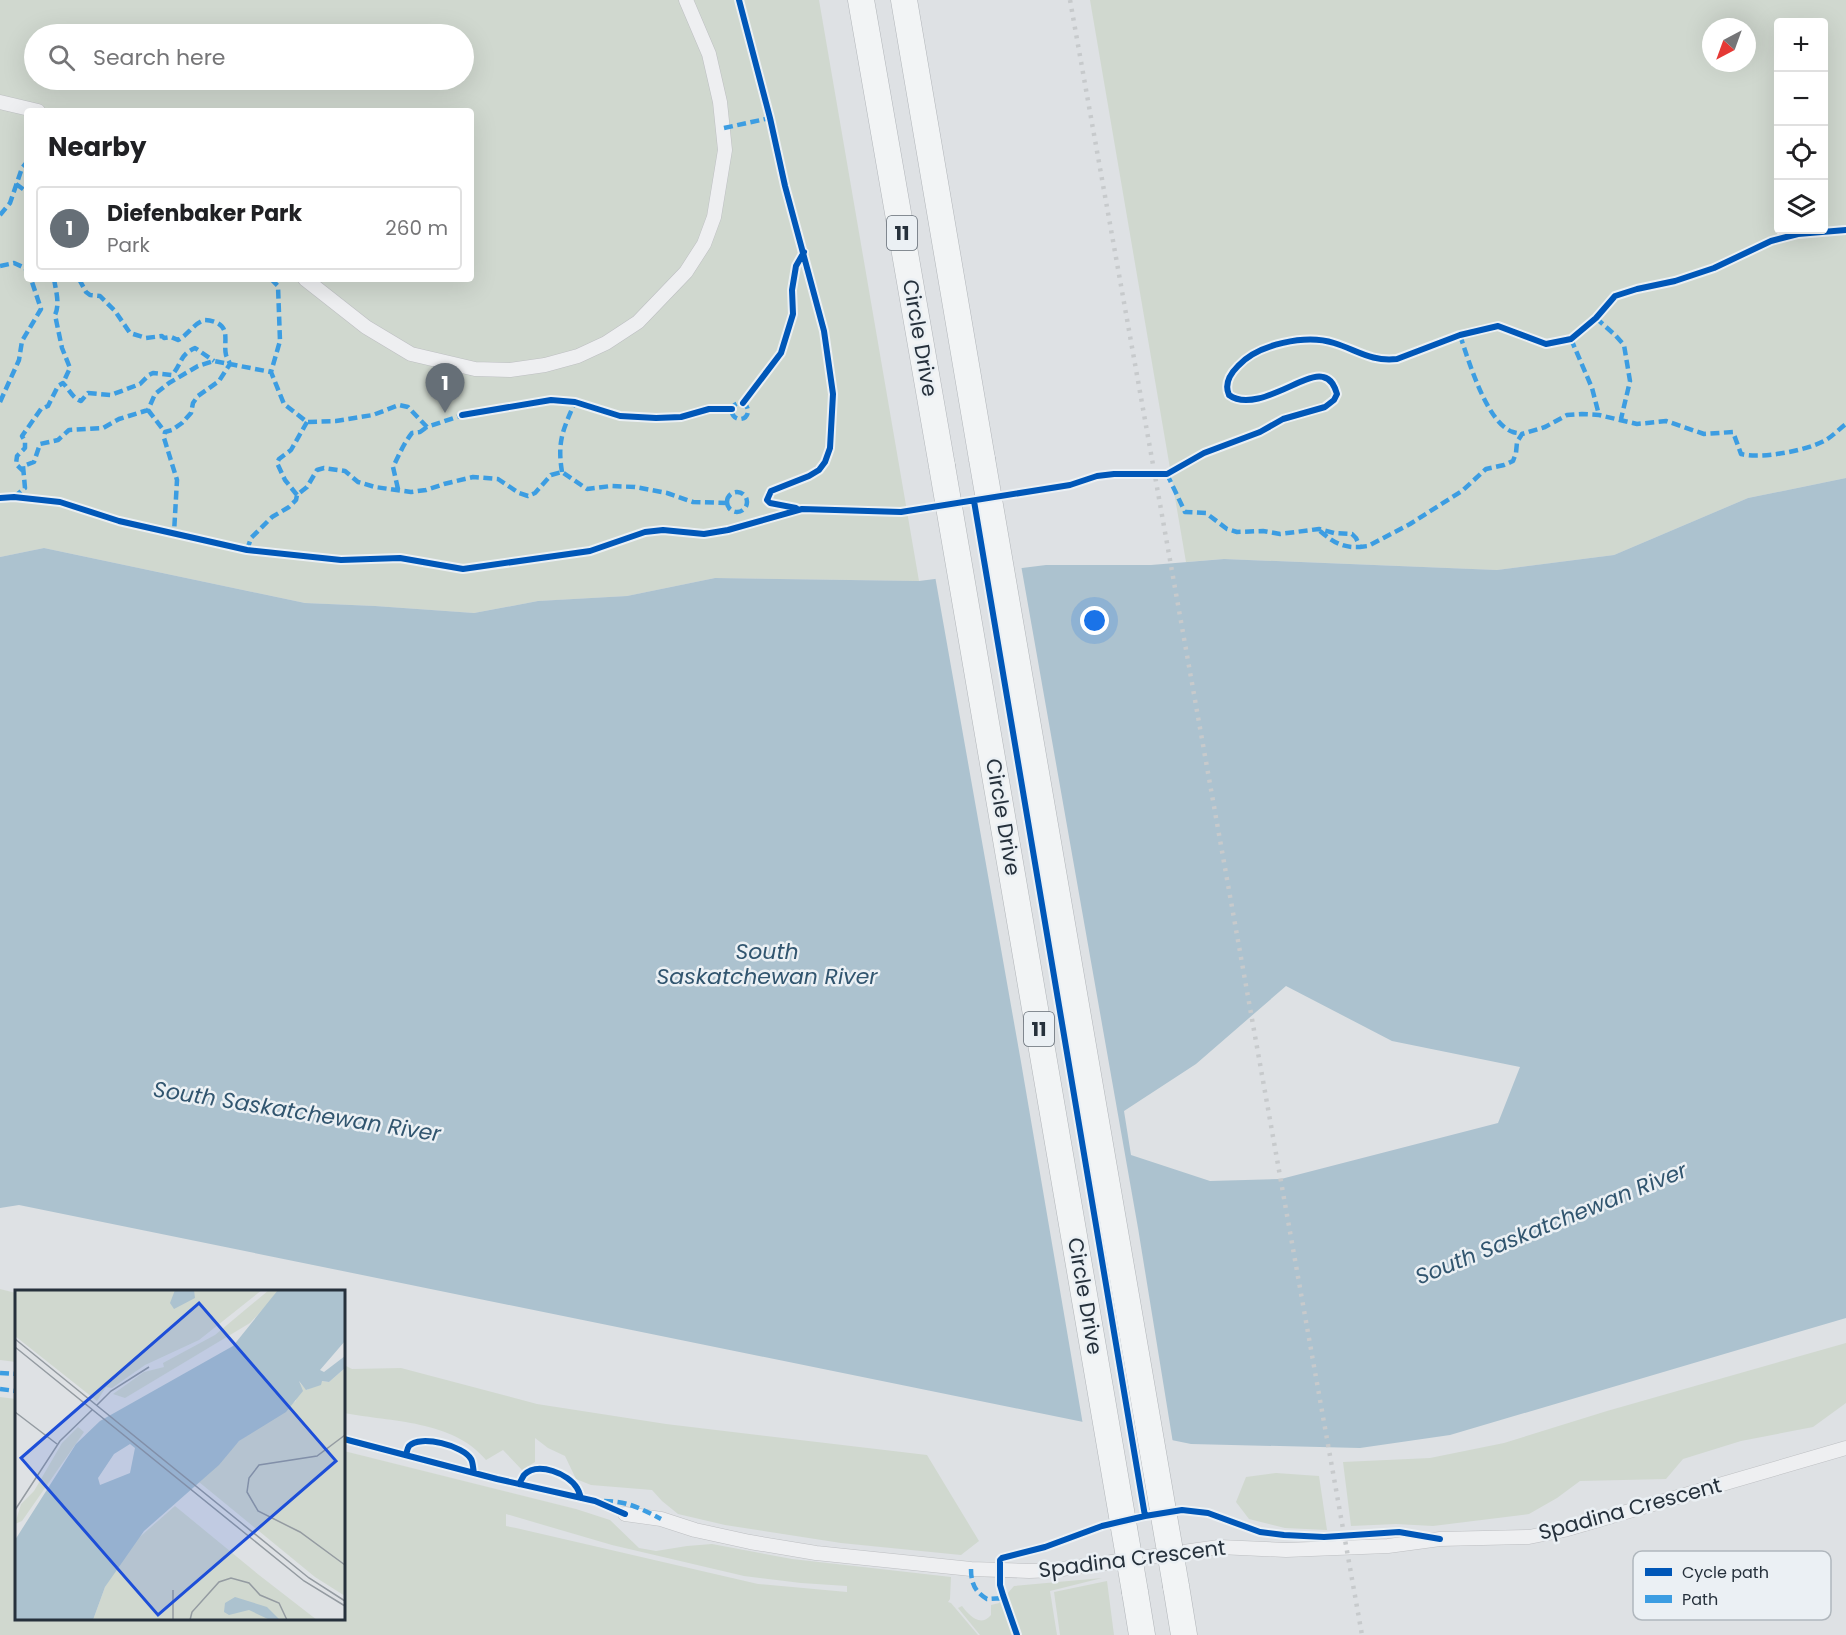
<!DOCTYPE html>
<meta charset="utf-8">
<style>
body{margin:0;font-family:Poppins,sans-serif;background:#f6f6f6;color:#202124}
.controls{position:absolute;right:18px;top:18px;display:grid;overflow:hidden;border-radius:6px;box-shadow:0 6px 24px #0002}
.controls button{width:54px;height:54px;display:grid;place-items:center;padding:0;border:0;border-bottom:2px solid #e0e0e0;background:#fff;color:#202124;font:30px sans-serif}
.compass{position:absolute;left:1702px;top:18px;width:54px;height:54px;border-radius:50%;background:#fff;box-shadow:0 6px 24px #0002;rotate:221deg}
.you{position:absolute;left:1095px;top:621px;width:21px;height:21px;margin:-15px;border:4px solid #fff;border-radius:50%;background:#1a73e8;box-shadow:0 0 0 9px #1a73e833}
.badge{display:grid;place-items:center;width:39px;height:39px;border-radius:50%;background:#666f77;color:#fff;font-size:20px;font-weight:700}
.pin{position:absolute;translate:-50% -50px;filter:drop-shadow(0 2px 3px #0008)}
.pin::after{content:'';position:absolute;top:32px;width:21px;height:18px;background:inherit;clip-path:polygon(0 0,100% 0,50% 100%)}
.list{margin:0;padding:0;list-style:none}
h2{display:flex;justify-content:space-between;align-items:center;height:78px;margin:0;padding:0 24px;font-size:26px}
h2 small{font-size:20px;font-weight:400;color:#757577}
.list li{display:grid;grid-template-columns:39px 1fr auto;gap:18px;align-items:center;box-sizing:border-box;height:84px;margin:0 12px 12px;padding:0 12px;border:2px solid #e0e0e0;border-radius:6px}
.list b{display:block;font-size:22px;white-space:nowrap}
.list p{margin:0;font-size:20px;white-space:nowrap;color:#757577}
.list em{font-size:20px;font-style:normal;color:#757577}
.icon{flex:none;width:33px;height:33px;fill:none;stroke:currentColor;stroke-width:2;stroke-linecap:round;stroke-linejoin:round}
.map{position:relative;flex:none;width:1846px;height:1635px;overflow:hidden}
.search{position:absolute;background:#fff;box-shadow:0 6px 24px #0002;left:24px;top:24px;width:450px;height:66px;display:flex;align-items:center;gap:15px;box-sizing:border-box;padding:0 21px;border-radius:33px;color:#757577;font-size:22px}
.panel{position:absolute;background:#fff;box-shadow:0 6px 24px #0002;left:24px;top:108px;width:450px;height:174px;border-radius:6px}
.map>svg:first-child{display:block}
</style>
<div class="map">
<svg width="1846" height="1635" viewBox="0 0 1846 1635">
<rect width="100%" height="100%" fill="#dee1e4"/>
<path fill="#d0d8cf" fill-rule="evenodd" d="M 0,0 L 819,0 L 919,581 L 715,578 L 627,596 L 538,601 L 474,613 L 375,606 L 305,603 L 44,548 L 0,557 ZM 34,34 L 464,34 L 464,80 L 34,80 ZM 27,111 L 471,111 L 471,279 L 27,279 Z
M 1090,0 L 1846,0 L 1846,478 L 1748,498 L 1614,555 L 1497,570 L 1224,559 L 1186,562 ZM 1778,22 L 1824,22 L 1824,230 L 1778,230 ZM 1711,27 L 1747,27 L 1747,63 L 1711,63 Z
M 0,1289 L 16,1293 L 16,1362 L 0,1360 Z
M 1846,1343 L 1846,1403 L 1813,1427 L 1741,1441 L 1683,1459 L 1666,1479 L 1580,1481 L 1557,1498 L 1529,1514 L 1433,1526 L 1396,1524 L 1351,1526 L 1343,1462 L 1430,1458 L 1504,1443 L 1607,1411 Z
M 344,1365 L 352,1369 L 401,1368 L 537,1404 L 666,1424 L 927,1455 L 979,1541 L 961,1555 L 841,1543 L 725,1525 L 678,1514 L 662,1501 L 652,1490 L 591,1485 L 576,1479 L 565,1456 L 548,1448 L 535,1438 L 535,1462 L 522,1470 L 503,1450 L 486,1460 C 453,1420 391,1422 344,1413 Z
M 0,1397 L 16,1399 L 16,1618 L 344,1618 L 344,1451 L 576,1509 L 610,1520 L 639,1548 L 656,1551 L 687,1546 L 712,1544 L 792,1559 L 951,1577 L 950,1599 L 948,1602 L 951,1603 L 978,1635 L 0,1635 ZM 506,1514 L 612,1545 L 744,1576 L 801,1583 L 847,1586 L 847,1592 L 758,1584 L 516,1528 L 506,1526 Z
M 1276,1473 L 1319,1476 L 1327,1530 L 1285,1528 L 1249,1519 L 1236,1502 L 1246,1477 Z
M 1102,1578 L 1050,1591 L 1057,1635 L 980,1635 L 958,1608 L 962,1606 C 969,1615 980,1628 991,1615 L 991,1605 L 999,1603 L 1014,1586 Z
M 1107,1581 L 1114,1635 L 1060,1635 L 1054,1592 Z"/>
<path fill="#acc2cf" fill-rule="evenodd" d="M 1846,478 L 1846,1318 L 1450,1435 L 1360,1448 L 1191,1444 L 19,1205 L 0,1208 L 0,557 L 44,548 L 305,603 L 375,606 L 474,613 L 538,601 L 627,596 L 715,578 L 919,581 L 1046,565 L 1151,565 L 1224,559 L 1497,570 L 1614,555 L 1748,498 ZM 1286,986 L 1392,1041 L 1520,1067 L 1498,1123 L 1281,1179 L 1210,1181 L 1131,1155 L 1124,1111 L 1196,1064 Z"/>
<path fill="#dee1e4" d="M 1021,565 L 1138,1228 L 1173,1443 L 1083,1425 L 1021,1062 L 935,576 Z"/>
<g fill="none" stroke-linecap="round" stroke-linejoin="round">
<defs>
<path id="street" d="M 0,102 L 38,111
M 305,279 L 366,327 L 411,354 L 475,369 L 510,370 L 545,365 L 578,356 L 606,343 L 638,322 L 686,272 L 704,244 L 714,217 L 725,150 L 720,102 L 709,54 L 686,0
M 625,1514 L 661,1519 L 695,1530 L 750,1542 L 816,1553 L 971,1569 L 1029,1571 L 1055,1570 L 1219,1547 L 1286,1550 L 1388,1546 L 1440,1539 L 1529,1537 L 1564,1530 L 1846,1448"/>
<path id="highway" d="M 861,0 L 942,466
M 904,0 L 982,459
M 1176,1586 L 1184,1635
M 1135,1592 L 1142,1635"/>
</defs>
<use href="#street" stroke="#bdbfc2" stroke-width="15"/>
<use href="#highway" stroke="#b1b5b9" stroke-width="27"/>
<use href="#street" stroke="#eeeff1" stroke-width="14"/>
<use href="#highway" stroke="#f2f4f5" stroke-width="26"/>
<path stroke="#c7cacc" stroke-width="4.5" stroke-dasharray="3 6" stroke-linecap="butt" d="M 1070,0 L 1362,1635"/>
<defs>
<path id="highway-bridge" d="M 982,459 L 1176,1586
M 942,466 L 1135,1592"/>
</defs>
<use href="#highway-bridge" stroke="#b1b5b9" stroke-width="27" stroke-linecap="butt"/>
<use href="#highway-bridge" stroke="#f2f4f5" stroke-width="26"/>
<path stroke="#3c9de2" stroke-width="4.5" stroke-dasharray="9 4.5" stroke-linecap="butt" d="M 724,128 L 770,118
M 16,184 L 27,192
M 0,215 L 10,203 L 22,168 L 27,162
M 0,266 L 14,263 L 25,268 L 27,271
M 54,279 C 56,291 60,304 55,315 L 62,348 L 70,368 L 63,383
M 79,279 L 86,292 L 90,295 L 100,296 L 115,311 L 130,333 L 146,338 L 162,336 L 164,338 L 171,337 L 178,340 C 188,335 194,323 205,320 C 207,320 213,321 215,322 C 231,328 223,343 226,355 C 227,358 229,361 230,364 L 219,381 L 198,396 L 193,403 L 191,413 L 182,423 L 172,430 L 165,432 L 164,438 L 177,480 L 174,533
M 271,279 L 278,286 L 280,341 L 271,372 L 284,404 L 307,422 L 336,421 L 373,415 L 399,405 L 408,407 L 427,427 L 466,414
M 1596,318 L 1615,335 L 1624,345 L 1630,381 L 1621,419
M 1460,335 C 1468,359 1487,424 1513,432 C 1516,433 1519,433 1522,434
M 1571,339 L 1592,388 L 1599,415
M 0,402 L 19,360 L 22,341 L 41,309 L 31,279
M732 411a8 8 0 1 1 16 0a8 8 0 1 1-16 0Z
M 148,410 L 165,432
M 24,472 L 16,464 L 17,456 L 25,448 L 25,441 L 22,436 L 41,409 L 48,406 L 58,386 L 63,383 C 69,389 73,399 81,401 L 88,393 L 111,395 L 140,384 L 149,375 L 153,373 L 172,375 C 182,364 179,355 195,348 L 214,361
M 562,472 C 557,441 563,430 575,402
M 1167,474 L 1185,512 L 1206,513 L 1227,529 L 1237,532 L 1263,531 L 1280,534 L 1319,529 L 1334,533 L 1352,534 L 1356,538 L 1360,547 L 1368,546 L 1410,524 L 1462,491 L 1486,469 L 1504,465 L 1513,461 L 1516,453 L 1517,442 L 1522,434 L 1545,427 L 1567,415 L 1582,414 L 1599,415 L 1637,424 L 1666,421 L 1704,434 L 1733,432 L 1741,454 C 1761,459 1805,451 1824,441 C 1832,437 1839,429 1846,424
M 398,489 L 393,467 C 399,455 404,443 412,433 L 420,432 L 427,427
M727 502a10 10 0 1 1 20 0a10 10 0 1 1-20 0Z
M 297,495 L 285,480 L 277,463 L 279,459 L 291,450 L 307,422
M 14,497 L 25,488 L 23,466 L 34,462 L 40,444 L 58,440 L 69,430 L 103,428 L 119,419 L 148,410 L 155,394 L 169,383 L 198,366 L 214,361 L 271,372
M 1320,531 C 1333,542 1342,548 1360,547
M 247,550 L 251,538 L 272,517 L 289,507 L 296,500 L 297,495 L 307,487 L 317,470 L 324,468 L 345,471 L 358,482 L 375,487 L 411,492 L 426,490 L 444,484 L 473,477 L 498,479 L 519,493 L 528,496 L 535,493 L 551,475 L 562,472 L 587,489 L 611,486 L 635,487 L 667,493 L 693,502 L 727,503
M 0,1373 L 16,1374
M 0,1389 L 16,1391
M 604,1501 C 627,1501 640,1508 661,1519
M 971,1569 C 971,1583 975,1592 987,1599 L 1004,1598 L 1000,1599"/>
<defs>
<path id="cycleway" d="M 739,0 L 770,118 L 785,186 L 824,331 L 833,394 L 830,448 L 825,462 L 819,470 L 809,476 L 771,491 L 767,500 L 770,503 L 796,508
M 743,403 L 781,353 L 793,314 L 792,290 L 796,266 L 804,252
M 462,415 L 551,400 L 575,402 L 620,416 L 656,418 L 681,417 L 709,409 L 732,409
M 0,498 L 14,497 L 60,502 L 119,521 L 247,550 L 341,560 L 400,558 L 463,569 L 590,551 L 645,532 L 663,530 L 704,534 L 728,530 L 802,509 L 901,512 L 1070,485 L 1097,476 L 1114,474 L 1167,474 L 1204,453 L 1260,432 L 1283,419 L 1325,407 L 1334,400 L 1337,394 C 1335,387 1332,379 1323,377 C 1317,375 1310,378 1305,380 C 1284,388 1249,410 1229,395 C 1224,384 1230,374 1238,366 C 1258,344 1306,334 1334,343 C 1357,350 1371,362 1397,359 L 1460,335 L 1498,326 L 1546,344 L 1571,339 L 1596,318 L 1615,296 L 1637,289 L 1675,281 L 1714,268 L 1771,241 L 1798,234 L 1846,230
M 974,501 L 1145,1516
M 344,1439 L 497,1479 L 595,1501 L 625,1514
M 406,1455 C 407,1452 407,1449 409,1446 C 420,1434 464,1446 471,1459 C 473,1462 473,1469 474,1473
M 519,1484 C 521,1481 522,1478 524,1475 C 538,1461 569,1474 577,1488 C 579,1491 580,1495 581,1498
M 1017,1635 L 1003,1595 L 1000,1585 L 1000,1560 L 1002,1558 L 1045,1547 L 1102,1526 L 1145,1516 L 1182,1510 L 1208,1513 L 1260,1532 L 1284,1535 L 1324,1537 L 1399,1532 L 1440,1539"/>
</defs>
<use href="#cycleway" stroke="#ebf0f4" stroke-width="10"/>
<use href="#cycleway" stroke="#0057b8" stroke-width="6"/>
</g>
<g text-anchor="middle" stroke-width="5" stroke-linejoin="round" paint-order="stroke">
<g fill="#ebf0f4" stroke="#616a73" stroke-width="1.5">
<rect x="887" y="216" width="30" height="34" rx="4.5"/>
<rect x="1024" y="1012" width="30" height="34" rx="4.5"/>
</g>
<g font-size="20" font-weight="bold" fill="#26313c">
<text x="902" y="240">11</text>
<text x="1039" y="1036">11</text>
</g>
<g font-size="21" fill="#26313c" stroke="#ebf0f4">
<text transform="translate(920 338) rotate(80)" y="7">Circle Drive</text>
<text transform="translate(1003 817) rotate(80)" y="7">Circle Drive</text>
<text transform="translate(1085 1296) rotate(80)" y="7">Circle Drive</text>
<text transform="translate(1630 1509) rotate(-15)" y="7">Spadina Crescent</text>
<text transform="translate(1132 1559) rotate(-7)" y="7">Spadina Crescent</text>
</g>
<g font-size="22" font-style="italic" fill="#31556f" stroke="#ebf0f4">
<text x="767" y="959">South<tspan x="767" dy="25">Saskatchewan River</tspan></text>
<text transform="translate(297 1111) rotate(9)" y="8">South Saskatchewan River</text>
<text transform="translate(1551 1223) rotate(-22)" y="8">South Saskatchewan River</text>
</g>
</g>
<g transform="translate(15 1290)">
<rect width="330" height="330" fill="#dee1e4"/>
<path d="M 0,0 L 247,0 L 184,50 L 130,75 L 97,98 L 91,97 L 82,111 L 0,46 ZM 254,0 L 266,0 L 235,33 L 110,108 L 98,104 L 129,82 L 149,77 L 148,73 L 200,45 ZM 330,78 L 330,306 L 300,287 L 184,192 L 224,151 L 281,111 L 283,91 L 292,100 L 306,91 L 314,92 ZM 63,137 L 69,142 L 7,231 L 0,234 L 6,214 L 19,201 L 47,153 ZM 160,216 L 244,285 L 302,330 L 78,330 L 90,297 L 119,252 Z" fill="#d0d8cf"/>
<path d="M 160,0 L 179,0 L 180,8 L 159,19 L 155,13 ZM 263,0 L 330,0 L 330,51 L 305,80 L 309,82 L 330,66 L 330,78 L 314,92 L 307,91 L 306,95 L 291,100 L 284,91 L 288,101 L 271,122 L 224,151 L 204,175 L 129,241 L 90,297 L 78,330 L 0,330 L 0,250 L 61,154 L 85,131 L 218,56 ZM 115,154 L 120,158 L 115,183 L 85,195 L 83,188 L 99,164 ZM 220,307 L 252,317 L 265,330 L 255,330 L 234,320 L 214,325 L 209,322 L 210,313 Z" fill="#acc2cf" fill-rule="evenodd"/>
<path fill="none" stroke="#949ba1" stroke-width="1.5" d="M 0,49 L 294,288 L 330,311M 0,57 L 289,291 L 330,316M 82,115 L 96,101 L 134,77M 0,122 L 42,154M 330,145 L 302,166 L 244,175 L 234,188 L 232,202 L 243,221 L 285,242 L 330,275M 0,220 L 45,151 L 77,120M 158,300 L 158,330M 175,330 L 177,322 L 204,292 L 216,288 L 234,293 L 245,305 L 264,313 L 272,330"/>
<path fill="#1d4ed8" fill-opacity="0.15" stroke="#1d4ed8" stroke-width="3" d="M 184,13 L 321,171 L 143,325 L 6,168 Z"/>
<rect width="330" height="330" fill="none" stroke="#26313c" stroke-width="3"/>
</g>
<rect x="1633" y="1551" width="198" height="69" rx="9" fill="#ebf0f4" stroke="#b0b7bd" stroke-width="1.5"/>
<rect x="1645" y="1568" width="27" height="8" fill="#0057b8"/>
<rect x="1645" y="1595" width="27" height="8" fill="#3c9de2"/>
<g font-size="16" fill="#26313c">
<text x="1682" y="1578">Cycle path</text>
<text x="1682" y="1605">Path</text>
</g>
</svg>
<div class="controls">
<button>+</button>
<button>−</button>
<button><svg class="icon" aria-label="locate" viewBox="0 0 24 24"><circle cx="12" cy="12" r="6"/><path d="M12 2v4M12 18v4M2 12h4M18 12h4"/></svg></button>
<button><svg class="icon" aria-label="layers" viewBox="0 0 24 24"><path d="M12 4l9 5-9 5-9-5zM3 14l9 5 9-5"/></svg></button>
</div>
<svg class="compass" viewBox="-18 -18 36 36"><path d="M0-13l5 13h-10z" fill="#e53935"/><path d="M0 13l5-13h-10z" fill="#757577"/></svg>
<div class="you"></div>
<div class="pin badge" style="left:445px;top:413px">1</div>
<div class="search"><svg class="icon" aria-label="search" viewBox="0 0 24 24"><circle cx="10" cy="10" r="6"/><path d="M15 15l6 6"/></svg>Search here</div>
<section class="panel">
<h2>Nearby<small></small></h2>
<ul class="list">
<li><span class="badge">1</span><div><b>Diefenbaker Park</b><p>Park</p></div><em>260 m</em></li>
</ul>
</section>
</div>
